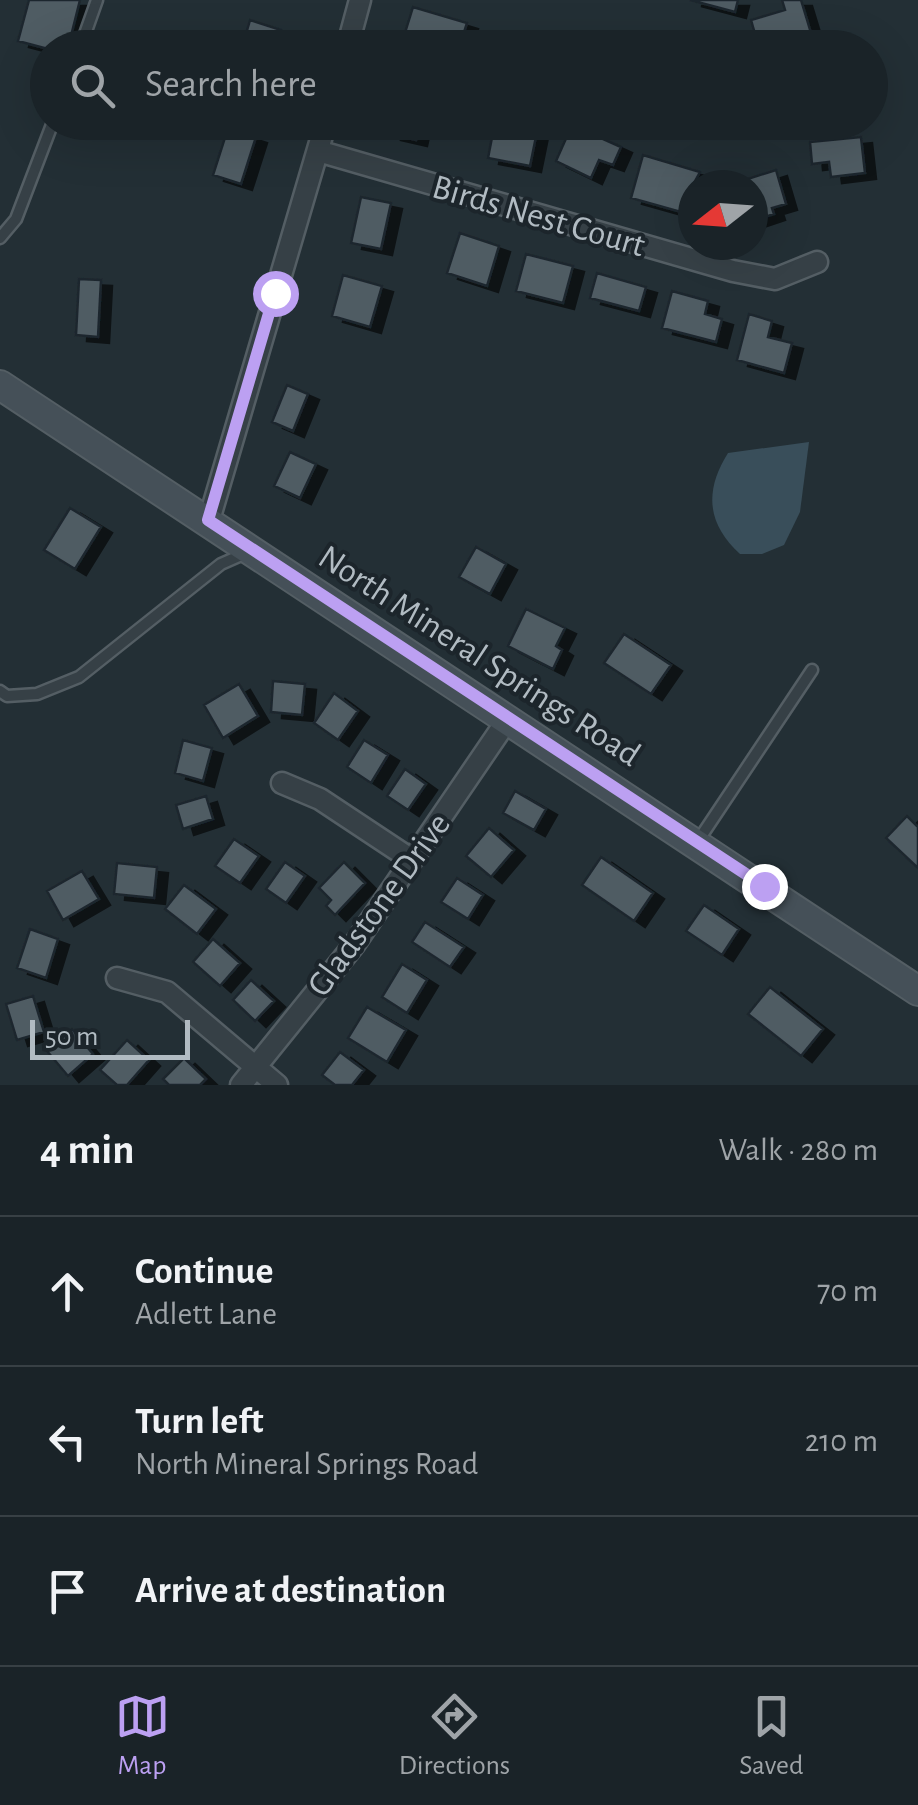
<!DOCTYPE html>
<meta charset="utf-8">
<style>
body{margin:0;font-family:"Alegreya Sans",sans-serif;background:#272f34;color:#f1f3f6}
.compass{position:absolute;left:678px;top:170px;width:90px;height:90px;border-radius:50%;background:#1a2328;box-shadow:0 10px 40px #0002;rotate:253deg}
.scale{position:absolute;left:30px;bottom:25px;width:160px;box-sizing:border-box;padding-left:10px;border:5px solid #b1bbc2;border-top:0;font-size:28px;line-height:35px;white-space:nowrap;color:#b1bbc2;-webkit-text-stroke:8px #1c252b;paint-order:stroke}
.stop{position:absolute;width:30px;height:30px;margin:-22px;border:8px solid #bca0f2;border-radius:50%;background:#fff}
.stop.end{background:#bca0f2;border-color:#fff;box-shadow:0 2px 10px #0008}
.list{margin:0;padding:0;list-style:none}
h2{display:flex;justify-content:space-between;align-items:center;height:130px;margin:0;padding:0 40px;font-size:42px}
h2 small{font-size:32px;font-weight:400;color:#9fa4a8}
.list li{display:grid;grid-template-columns:65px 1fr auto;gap:30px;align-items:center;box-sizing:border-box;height:150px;padding:0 40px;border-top:2px solid #384045}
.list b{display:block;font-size:38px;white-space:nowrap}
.list p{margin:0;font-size:32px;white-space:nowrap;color:#9fa4a8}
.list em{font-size:32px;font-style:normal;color:#9fa4a8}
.icon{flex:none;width:55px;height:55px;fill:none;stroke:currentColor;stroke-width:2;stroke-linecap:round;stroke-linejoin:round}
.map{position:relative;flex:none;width:918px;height:1085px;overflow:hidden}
.search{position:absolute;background:#1a2328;box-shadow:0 10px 40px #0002;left:30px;right:30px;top:30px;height:110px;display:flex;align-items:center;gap:25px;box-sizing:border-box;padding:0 35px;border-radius:55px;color:#9fa4a8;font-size:38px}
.sheet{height:580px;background:#1a2328}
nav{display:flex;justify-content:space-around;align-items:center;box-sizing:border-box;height:140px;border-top:2px solid #384045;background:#1a2328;font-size:28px;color:#9fa4a8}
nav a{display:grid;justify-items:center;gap:5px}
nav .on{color:#bca0f2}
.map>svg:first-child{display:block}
</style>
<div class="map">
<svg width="918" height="1085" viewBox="0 0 918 1085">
<defs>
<filter id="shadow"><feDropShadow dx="11" dy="6" stdDeviation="0" flood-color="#0009"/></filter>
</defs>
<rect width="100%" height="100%" fill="#232f35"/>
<path fill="#394e5a" d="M 809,442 L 800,512 L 784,545 L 762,554 L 740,554 C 707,524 704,491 728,453 Z"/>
<path fill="#4f5b64" stroke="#1e272d" stroke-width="2.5" filter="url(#shadow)" d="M 29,0 L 80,0 L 68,48 L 48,49 L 18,41 Z
M 690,0 L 738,0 L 735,12 Z
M 782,0 L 801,0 L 811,33 L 759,48 L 751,20 L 785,10 Z
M 413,7 L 467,23 L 459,48 L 434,48 L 404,36 Z
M 250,20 L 281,30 L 277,42 L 287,48 L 242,48 Z
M 393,122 L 420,122 L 416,140 L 390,134 Z
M 495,122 L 539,122 L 530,166 L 488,158 Z
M 572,125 L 621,147 L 613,165 L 599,160 L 591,178 L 556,161 Z
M 228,128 L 256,137 L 241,184 L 213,175 Z
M 861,137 L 865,173 L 831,177 L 829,162 L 812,164 L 810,142 Z
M 643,155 L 700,172 L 693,185 L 688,214 L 631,198 Z
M 776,170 L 786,204 L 772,208 L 774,214 L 753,221 L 753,185 L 735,183 Z
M 361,197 L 391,203 L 381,249 L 351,243 Z
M 460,233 L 499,246 L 487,286 L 447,273 Z
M 526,254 L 573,266 L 563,303 L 516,291 Z
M 597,273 L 646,287 L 639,311 L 590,298 Z
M 343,275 L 382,286 L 370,327 L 332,316 Z
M 79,279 L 101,280 L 98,337 L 76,335 Z
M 672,291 L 708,301 L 705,314 L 722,319 L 716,342 L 662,328 Z
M 749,314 L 772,321 L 768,337 L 792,343 L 784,373 L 737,360 Z
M 287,385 L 308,394 L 293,431 L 272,422 Z
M 290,452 L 316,464 L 300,498 L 274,486 Z
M 70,508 L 101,527 L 75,569 L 44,550 Z
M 476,547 L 506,564 L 490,594 L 459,577 Z
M 526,609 L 565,628 L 556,646 L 562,650 L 553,669 L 508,646 Z
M 624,634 L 671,665 L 651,694 L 604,663 Z
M 273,681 L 305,684 L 302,715 L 271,712 Z
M 239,684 L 258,716 L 223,738 L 204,705 Z
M 334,693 L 358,711 L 338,740 L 314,723 Z
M 183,740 L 212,748 L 203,781 L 175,773 Z
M 364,740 L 388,755 L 371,783 L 347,767 Z
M 405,769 L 426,784 L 408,810 L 387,796 Z
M 515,791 L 546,809 L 534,830 L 503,813 Z
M 206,796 L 213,819 L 183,829 L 176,805 Z
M 907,816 L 918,827 L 918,868 L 886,838 Z
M 489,828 L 514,850 L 491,877 L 466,856 Z
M 234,839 L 259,856 L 240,883 L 215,866 Z
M 601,857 L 653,893 L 634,921 L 582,885 Z
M 285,862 L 305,876 L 286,903 L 266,889 Z
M 344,862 L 365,883 L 335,915 L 326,906 L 331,900 L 319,888 Z
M 117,863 L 157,867 L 154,898 L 114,894 Z
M 82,871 L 99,899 L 63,920 L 47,891 Z
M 457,878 L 483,895 L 468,919 L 441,902 Z
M 184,885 L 216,909 L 197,934 L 165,909 Z
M 704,905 L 739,929 L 722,955 L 686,931 Z
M 425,922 L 464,947 L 450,967 L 412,942 Z
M 30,929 L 58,939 L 46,978 L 17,968 Z
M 213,939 L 240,963 L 220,986 L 193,962 Z
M 402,964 L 427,980 L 407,1013 L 382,997 Z
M 251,980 L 274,1001 L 255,1021 L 233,1000 Z
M 770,987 L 823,1029 L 801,1056 L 748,1014 Z
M 33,996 L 44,1032 L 17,1040 L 6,1004 Z
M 367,1007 L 406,1030 L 387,1062 L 348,1038 Z
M 72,1029 L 93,1054 L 68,1076 L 47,1051 Z
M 127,1040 L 149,1060 L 127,1085 L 117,1085 L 100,1070 Z
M 340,1052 L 364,1070 L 352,1085 L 335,1085 L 322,1075 Z
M 184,1058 L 206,1079 L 200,1085 L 169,1085 L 163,1079 Z"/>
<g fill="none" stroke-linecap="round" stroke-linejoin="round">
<defs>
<path id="lane" d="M 80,48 L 97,0
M 0,238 L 16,219 L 53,122
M 0,691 L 7,696 L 37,694 L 79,677 L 221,564 L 246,553
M 698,841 L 812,670"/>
<path id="street" d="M 347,48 L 360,0
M 318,151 L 733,271 L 775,279 L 817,262
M 209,520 L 326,122
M 282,783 L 320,799 L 412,860
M 117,978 L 167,992 L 277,1085
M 241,1085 L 354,945 L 508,719"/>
<path id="secondary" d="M 0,385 L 918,991"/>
</defs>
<use href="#lane" stroke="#545e64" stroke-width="15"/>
<use href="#street" stroke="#545e64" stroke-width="25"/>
<use href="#secondary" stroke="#545e64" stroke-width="32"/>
<use href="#lane" stroke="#364046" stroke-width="10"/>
<use href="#street" stroke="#364046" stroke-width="20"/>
<use href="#secondary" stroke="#455058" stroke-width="28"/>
</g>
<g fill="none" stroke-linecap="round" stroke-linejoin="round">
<path stroke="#bca0f2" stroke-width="12" d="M 275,293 L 208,520 L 764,886"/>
</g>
<g text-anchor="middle" stroke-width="8" stroke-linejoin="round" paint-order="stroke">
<g font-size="35" fill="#b1bbc2" stroke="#1c252b">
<text transform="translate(539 215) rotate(16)" y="12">Birds Nest Court</text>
<text transform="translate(480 655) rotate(33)" y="12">North Mineral Springs Road</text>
<text transform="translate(378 904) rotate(-54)" y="12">Gladstone Drive</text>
</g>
</g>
</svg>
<svg class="compass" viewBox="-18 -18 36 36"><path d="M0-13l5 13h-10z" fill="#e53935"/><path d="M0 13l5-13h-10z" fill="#9fa4a8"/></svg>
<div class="scale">50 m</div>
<div class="stop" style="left:275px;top:293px"></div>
<div class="stop end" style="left:764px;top:886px"></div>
<div class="search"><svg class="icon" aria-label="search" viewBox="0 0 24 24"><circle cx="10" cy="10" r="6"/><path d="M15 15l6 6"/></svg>Search here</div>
</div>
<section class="sheet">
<h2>4 min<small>Walk · 280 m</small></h2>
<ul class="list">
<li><svg class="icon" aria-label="ahead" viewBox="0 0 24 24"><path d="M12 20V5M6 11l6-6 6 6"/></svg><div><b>Continue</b><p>Adlett Lane</p></div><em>70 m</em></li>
<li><svg class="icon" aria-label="left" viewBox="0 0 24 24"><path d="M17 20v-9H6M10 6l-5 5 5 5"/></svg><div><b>Turn left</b><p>North Mineral Springs Road</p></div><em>210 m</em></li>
<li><svg class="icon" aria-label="arrive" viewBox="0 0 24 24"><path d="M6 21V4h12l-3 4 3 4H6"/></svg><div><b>Arrive at destination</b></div></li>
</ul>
</section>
<nav>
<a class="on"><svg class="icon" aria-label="map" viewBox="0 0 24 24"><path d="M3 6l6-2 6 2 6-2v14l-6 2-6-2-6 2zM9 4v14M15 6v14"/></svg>Map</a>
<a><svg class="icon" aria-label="directions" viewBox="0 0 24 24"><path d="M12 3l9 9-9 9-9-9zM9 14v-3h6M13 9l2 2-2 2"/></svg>Directions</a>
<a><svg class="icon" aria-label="saved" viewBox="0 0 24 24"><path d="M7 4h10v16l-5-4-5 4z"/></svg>Saved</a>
</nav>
